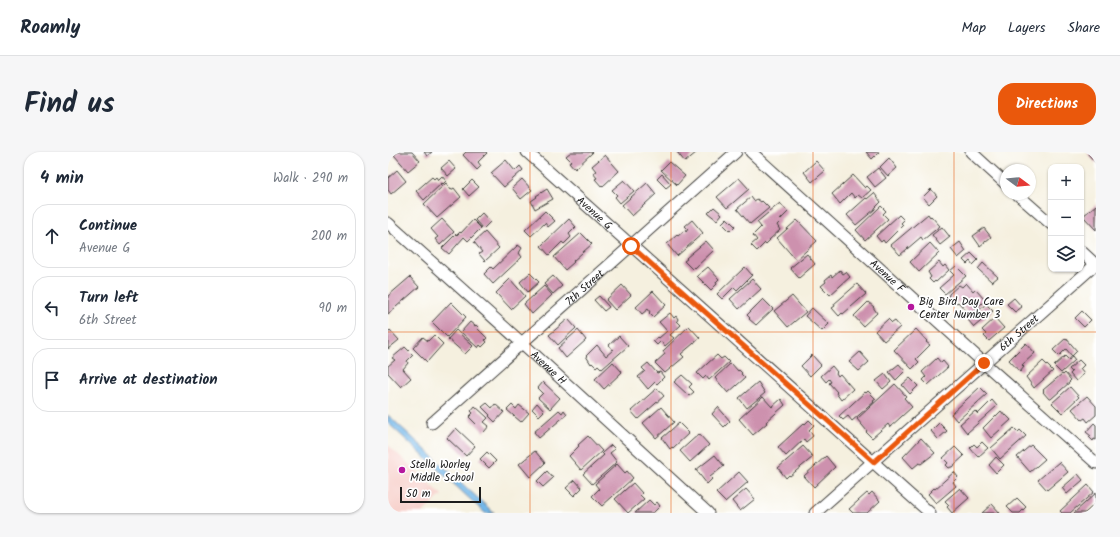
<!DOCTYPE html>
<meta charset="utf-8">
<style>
body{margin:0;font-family:Kalam,sans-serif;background:#f6f6f7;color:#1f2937}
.controls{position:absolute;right:12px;top:12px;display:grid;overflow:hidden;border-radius:8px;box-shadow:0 1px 3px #0004}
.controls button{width:36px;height:36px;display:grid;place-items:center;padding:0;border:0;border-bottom:1px solid #e0e1e3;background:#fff;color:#1f2937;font:20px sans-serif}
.compass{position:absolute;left:612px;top:12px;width:36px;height:36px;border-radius:50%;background:#fff;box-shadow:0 1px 3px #0004;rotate:106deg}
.scale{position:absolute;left:12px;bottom:10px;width:81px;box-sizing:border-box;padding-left:4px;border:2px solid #1c1c1c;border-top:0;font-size:11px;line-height:14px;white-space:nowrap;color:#1c1c1c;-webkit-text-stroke:3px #fff;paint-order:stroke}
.stop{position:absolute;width:12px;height:12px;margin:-9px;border:3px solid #ea580c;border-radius:50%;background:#fff}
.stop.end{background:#ea580c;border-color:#fff;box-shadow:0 1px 4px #0008}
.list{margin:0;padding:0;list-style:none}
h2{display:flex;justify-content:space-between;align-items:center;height:52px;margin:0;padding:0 16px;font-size:17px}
h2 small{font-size:13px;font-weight:400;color:#747a83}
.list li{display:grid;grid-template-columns:26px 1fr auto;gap:12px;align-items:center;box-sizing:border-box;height:64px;margin:0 8px 8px;padding:0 8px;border:1px solid #e0e1e3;border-radius:16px}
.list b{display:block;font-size:15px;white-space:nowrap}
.list p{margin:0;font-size:13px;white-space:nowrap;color:#747a83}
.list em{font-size:13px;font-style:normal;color:#747a83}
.icon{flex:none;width:22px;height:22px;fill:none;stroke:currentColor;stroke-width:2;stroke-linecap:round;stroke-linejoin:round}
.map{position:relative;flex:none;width:708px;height:361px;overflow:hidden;border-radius:16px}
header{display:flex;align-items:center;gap:24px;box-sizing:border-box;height:56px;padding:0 20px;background:#fff;border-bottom:1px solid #e0e1e3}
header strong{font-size:19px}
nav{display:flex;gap:22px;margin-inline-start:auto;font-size:14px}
.intro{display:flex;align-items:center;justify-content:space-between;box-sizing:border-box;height:96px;padding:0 24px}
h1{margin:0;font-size:28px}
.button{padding:10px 18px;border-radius:16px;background:#ea580c;color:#fff;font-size:14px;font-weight:700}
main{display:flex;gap:24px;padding:0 24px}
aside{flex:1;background:#fff;border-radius:16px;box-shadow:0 1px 3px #0004}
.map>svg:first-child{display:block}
</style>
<header>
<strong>Roamly</strong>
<nav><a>Map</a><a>Layers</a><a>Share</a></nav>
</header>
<div class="intro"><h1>Find us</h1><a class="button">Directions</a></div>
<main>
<aside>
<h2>4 min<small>Walk · 290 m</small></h2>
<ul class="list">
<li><svg class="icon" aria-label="ahead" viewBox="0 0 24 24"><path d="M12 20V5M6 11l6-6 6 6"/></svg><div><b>Continue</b><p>Avenue G</p></div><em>200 m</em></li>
<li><svg class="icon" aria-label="left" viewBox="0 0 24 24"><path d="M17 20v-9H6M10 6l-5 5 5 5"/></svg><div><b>Turn left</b><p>6th Street</p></div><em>90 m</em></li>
<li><svg class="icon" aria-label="arrive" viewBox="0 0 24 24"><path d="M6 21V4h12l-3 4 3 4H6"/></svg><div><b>Arrive at destination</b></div></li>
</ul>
</aside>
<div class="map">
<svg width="708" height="361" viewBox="0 0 708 361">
<rect width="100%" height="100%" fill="#fff"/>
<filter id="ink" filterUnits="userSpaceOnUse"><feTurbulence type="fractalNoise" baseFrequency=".025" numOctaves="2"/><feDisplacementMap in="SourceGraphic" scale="8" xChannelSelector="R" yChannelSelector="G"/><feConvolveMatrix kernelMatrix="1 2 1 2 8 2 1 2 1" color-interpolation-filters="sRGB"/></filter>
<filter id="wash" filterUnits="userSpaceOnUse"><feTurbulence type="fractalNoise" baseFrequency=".012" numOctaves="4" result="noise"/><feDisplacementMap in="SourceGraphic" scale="16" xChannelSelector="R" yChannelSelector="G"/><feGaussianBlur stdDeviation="0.9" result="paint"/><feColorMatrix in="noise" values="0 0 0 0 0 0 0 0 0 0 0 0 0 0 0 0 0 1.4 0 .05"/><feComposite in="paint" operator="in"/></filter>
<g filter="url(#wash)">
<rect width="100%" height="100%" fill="#f5f0df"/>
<path fill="#f7d0cb" d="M 0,293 L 54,343 L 34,361 L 0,361 Z"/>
<path fill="#73b7e9" stroke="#486a82" d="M 0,263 L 106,361 L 97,361 L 0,271 Z"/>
<g id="blocks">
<path fill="#cd91ae" d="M 10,0 L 24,0 L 32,9 L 20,19 L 6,3 Z
M 36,0 L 44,0 L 39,4 Z
M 78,0 L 98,0 L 99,1 L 90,10 L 93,14 L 89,18 L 75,3 Z
M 183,0 L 205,0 L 187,17 L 181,10 L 183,9 L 178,4 Z
M 289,0 L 309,0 L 297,10 Z
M 478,0 L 491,0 L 484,7 Z
M 702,0 L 708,0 L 708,11 L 700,2 Z
M 217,3 L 231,19 L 214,35 L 207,27 L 209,26 L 205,21 L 208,19 L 204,14 Z
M 501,6 L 509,16 L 500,24 L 492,15 Z
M 118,8 L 127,19 L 132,14 L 135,18 L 116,35 L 103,21 Z
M 61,9 L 68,17 L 60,24 L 53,16 Z
M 428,9 L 437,19 L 424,30 L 416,20 Z
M 281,10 L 297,24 L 289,33 L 273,18 Z
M 490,16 L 498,26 L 487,35 L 479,25 Z
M 9,18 L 18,29 L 3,42 L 0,38 L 0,26 Z
M 274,22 L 283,32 L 278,36 L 269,27 Z
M 465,23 L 477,36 L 479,34 L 483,38 L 474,46 L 470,43 L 467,46 L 463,41 L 452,52 L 444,42 Z
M 54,24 L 58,29 L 55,32 L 54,31 L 36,48 L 28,39 L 44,25 L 46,27 L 48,25 L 50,28 Z
M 351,26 L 361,37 L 339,56 L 329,45 Z
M 134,27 L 144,38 L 133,47 L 124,36 Z
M 84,28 L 91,35 L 81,44 L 75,37 Z
M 236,28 L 246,39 L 232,51 L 227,45 L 229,43 L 224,38 Z
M 58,31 L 63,38 L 66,36 L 73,45 L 49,66 L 36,52 Z
M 259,31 L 268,42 L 244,64 L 234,53 Z
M 159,37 L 165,47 L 147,57 L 143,49 L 149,45 L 148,44 Z
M 543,37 L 549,44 L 541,52 L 535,45 Z
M 486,41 L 493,50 L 487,56 L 487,57 L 468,73 L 459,63 L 478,46 L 479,47 Z
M 363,45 L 366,49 L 369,47 L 373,50 L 374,49 L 381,56 L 362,72 L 349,57 Z
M 392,51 L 400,60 L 391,69 L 392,70 L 389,73 L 392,78 L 381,88 L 382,88 L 378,92 L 377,91 L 369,99 L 363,93 L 369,88 L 365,83 L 373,75 L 369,70 Z
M 708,53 L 708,78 L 695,64 Z
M 493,54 L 498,59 L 495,62 L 500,67 L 477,88 L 468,78 Z
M 326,55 L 334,62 L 329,68 L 320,61 Z
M 157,59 L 167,69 L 160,75 L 157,71 L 143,84 L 137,78 Z
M 94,61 L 102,70 L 95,77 L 87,68 Z
M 540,62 L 542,65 L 543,64 L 552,74 L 535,88 L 533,85 L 512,103 L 503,93 Z
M 511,63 L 516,68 L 513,71 L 515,73 L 497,91 L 495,88 L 493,90 L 488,84 Z
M 339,66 L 347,74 L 342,79 L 334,71 Z
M 54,67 L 66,80 L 52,93 L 47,87 L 50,85 L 43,77 Z
M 181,67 L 188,75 L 181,82 L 183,85 L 176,92 L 174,90 L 161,103 L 153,94 Z
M 85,68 L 93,76 L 80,89 L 76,85 L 61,102 L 54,96 L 68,82 L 69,83 L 72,80 L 73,81 Z
M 304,68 L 315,81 L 289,104 L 279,92 L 289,83 L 290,84 L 297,78 L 298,80 L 300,77 L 297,74 Z
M 409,68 L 429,89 L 408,108 L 389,86 Z
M 554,75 L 562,85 L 552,93 L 544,83 Z
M 596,76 L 603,85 L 592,94 L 585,84 Z
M 97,80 L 111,96 L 97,109 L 91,102 L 94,100 L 86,90 Z
M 193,81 L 204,92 L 185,109 L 186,110 L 177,118 L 166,105 Z
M 318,89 L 326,98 L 307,116 L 306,115 L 304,117 L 296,109 L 299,107 L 298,106 Z
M 572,90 L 578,99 L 570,106 L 563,97 Z
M 542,91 L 551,101 L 531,120 L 522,110 Z
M 130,93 L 134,96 L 131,101 L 134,105 L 105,132 L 96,122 L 103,115 L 105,117 Z
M 583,101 L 590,108 L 585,113 L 582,109 L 579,112 L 575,108 Z
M 419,102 L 427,112 L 411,126 L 402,116 Z
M 551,110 L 555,115 L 557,113 L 561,118 L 548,130 L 547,129 L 545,131 L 541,127 L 543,125 L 540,120 Z
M 595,111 L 610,125 L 604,130 L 590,117 Z
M 568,114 L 578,124 L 557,142 L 551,136 L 566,123 L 562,119 Z
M 320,115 L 331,127 L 328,130 L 329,132 L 323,138 L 309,124 Z
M 357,115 L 364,123 L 349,138 L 346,135 L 334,147 L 329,142 Z
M 452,118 L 455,122 L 458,120 L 462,125 L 442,143 L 433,134 L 438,130 L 437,128 L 443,123 L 444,125 Z
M 142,121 L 151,130 L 140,140 L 132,130 Z
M 165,124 L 174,134 L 165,142 L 156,132 Z
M 22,125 L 31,135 L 0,162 L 0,144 Z
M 122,127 L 137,144 L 123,157 L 108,141 Z
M 364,127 L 373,137 L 351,157 L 342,147 Z
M 578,131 L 585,139 L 587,137 L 597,148 L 582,163 L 570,150 L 569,151 L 568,150 L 564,151 L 560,147 L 561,142 L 571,133 L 574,135 Z
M 469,132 L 478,142 L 455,162 L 454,161 L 451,164 L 444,156 L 447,154 L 446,152 Z
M 234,133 L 243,143 L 227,158 L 218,148 Z
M 156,134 L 164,143 L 144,162 L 136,152 Z
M 265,139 L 278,153 L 265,165 L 261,161 L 262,160 L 260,157 L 254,162 L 248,155 Z
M 211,144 L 221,155 L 216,159 L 206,148 Z
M 404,144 L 418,160 L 400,175 L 386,159 Z
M 626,146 L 634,155 L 627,160 L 619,152 Z
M 375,147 L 385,157 L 368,173 L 361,167 L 362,166 L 359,163 Z
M 63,150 L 78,165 L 59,185 L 44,170 Z
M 480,150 L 486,155 L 485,155 L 489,161 L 475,174 L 466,164 Z
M 598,152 L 605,159 L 586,175 L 580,168 Z
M 424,156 L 441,172 L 434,179 L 417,164 Z
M 694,159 L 703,168 L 696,175 L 687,166 Z
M 282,161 L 286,166 L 288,164 L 290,167 L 289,169 L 293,173 L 282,183 L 286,186 L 277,194 L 273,189 L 269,193 L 265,189 L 270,185 L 271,186 L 279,179 L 271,170 Z
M 607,166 L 616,176 L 601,189 L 596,184 L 598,182 L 594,178 Z
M 180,167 L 188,176 L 170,193 L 161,183 Z
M 500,167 L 504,171 L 507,169 L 512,175 L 496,189 L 487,179 Z
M 82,170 L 87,174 L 88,173 L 91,176 L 90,177 L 99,186 L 97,188 L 99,190 L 94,195 L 92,193 L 90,196 L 73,180 Z
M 301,174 L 312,186 L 293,202 L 296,205 L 277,221 L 267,211 L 277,202 L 275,199 Z
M 528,177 L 539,189 L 538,190 L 542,193 L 528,207 L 531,210 L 524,217 L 506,198 Z
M 2,178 L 11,188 L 0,197 L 0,180 Z
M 68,178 L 85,194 L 77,202 L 60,187 Z
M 190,178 L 198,188 L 178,206 L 170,196 Z
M 46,183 L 55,192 L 39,210 L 25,196 L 35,185 L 40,189 Z
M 231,184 L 240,194 L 214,217 L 210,213 L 208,215 L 204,211 L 203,212 L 198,204 L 209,193 L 218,204 L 225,198 L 221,193 Z
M 678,186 L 689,199 L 684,204 L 678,197 L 671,204 L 665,198 Z
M 638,191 L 647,201 L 634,213 L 636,215 L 632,220 L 621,208 Z
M 17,195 L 25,203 L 19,209 L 20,211 L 15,217 L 23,226 L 13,235 L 0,221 L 0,214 L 7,208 L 4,206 Z
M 472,200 L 481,210 L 471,219 L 461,210 Z
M 329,203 L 333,207 L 336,205 L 341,210 L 321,228 L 318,224 L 315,227 L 309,221 Z
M 424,203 L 433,213 L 422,224 L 413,214 Z
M 677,204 L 681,208 L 684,204 L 687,208 L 673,221 L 666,214 Z
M 549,206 L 553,211 L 555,209 L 560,215 L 540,233 L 535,228 L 538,225 L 534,220 Z
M 691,208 L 696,213 L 692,217 L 696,222 L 688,229 L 682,222 L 684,220 L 681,217 Z
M 655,209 L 665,219 L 646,236 L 638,225 Z
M 225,210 L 234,220 L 216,237 L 207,227 Z
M 260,211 L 269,221 L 272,220 L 276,225 L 269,232 L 267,230 L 260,237 L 250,225 L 257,219 L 254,216 Z
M 343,211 L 350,219 L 351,218 L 354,221 L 353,222 L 357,226 L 340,241 L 327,226 Z
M 511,212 L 517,219 L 508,228 L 501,220 Z
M 444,214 L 449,220 L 448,221 L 450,224 L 452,222 L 465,237 L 453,248 L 448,241 L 449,240 L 441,231 L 443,230 L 441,227 L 438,230 L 433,224 Z
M 677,221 L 683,228 L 681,230 L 682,230 L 663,247 L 661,247 L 655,240 L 656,239 L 655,238 L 674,222 L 675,223 Z
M 497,222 L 503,230 L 495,237 L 488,229 Z
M 294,223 L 304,232 L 301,235 L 306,240 L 301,244 L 286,230 Z
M 522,226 L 530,234 L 522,242 L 514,233 Z
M 155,230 L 172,246 L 162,257 L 150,246 L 155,241 L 150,236 Z
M 370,230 L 377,241 L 359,256 L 351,246 Z
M 507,232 L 518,244 L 516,246 L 524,255 L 502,275 L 500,272 L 484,286 L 478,280 L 479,279 L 469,267 Z
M 592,235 L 599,242 L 569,269 L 563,262 Z
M 682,235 L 691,245 L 674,261 L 664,251 Z
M 269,236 L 276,244 L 250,267 L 243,259 Z
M 480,239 L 488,247 L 485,249 L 486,250 L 464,269 L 460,264 L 455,268 L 451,264 L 477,240 L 478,241 Z
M 699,244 L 708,254 L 708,263 L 700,270 L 697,266 L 694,268 L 684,257 Z
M 375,245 L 384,255 L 393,247 L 397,253 L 378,270 L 379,271 L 365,283 L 351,267 Z
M 604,248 L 609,254 L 579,281 L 572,272 L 587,259 L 590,262 Z
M 99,251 L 104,256 L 107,252 L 116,260 L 107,270 L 101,264 L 102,263 L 94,255 Z
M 149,251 L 156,259 L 151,264 L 144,257 Z
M 124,253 L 128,257 L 131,253 L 141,261 L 133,270 L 119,258 Z
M 87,254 L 100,266 L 96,270 L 101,274 L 96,280 L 81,265 L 85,261 L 83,259 Z
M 273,255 L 286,270 L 268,286 L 255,271 Z
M 330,255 L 342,269 L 336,275 L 324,262 Z
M 171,258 L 174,261 L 176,258 L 179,262 L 151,286 L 146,280 Z
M 613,259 L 617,264 L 618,263 L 623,268 L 603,286 L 595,276 L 608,263 L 608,264 Z
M 421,268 L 426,273 L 421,278 L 425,284 L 418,290 L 416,287 L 398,304 L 390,295 L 415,272 L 416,273 Z
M 291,271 L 301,281 L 285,296 L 284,295 L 282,297 L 274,286 Z
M 551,271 L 559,279 L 550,287 L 543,279 Z
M 706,271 L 708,273 L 708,288 L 706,287 L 705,289 L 701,285 L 703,284 L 698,280 Z
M 68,276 L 87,294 L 78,304 L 59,286 Z
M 626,276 L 630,280 L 632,278 L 638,284 L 612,307 L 603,296 Z
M 311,282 L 321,293 L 302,310 L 292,299 Z
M 200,284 L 214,299 L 193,318 L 181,304 L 191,294 L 190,293 Z
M 533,286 L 547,301 L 533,312 L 531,311 L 525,316 L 515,305 Z
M 594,290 L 600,296 L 590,305 L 582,296 L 586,292 L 589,295 Z
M 223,293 L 227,297 L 222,301 L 229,310 L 204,332 L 195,322 L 216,303 L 214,301 Z
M 643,293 L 657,307 L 642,320 L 629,305 Z
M 415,294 L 425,305 L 402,324 L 401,323 L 398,326 L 390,316 Z
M 567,295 L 576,304 L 564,315 L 563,315 L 561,316 L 558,313 L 560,311 L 555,306 Z
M 147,299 L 157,311 L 142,325 L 131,312 Z
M 99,300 L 108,309 L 101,316 L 92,307 Z
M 327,303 L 336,314 L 322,325 L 324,327 L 319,332 L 308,318 Z
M 438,304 L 447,315 L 426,335 L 416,324 Z
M 608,305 L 616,313 L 608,321 L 601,313 Z
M 671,310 L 680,320 L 659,338 L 650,328 Z
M 229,312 L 237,321 L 239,319 L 245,326 L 214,354 L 204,344 L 211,337 L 207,332 Z
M 159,319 L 165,326 L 155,335 L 149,329 Z
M 351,320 L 360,330 L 337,350 L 328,341 Z
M 566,320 L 570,325 L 565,330 L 568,334 L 548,351 L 540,342 L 546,336 L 547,337 Z
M 690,322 L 695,328 L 679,342 L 674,336 Z
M 187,328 L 194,336 L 186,344 L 178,336 Z
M 245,331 L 254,341 L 252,343 L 256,347 L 240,361 L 227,347 Z
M 700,333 L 706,340 L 682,361 L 674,361 L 672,359 Z
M 572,336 L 581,346 L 564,361 L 559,355 L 561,353 L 557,349 Z
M 358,337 L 367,347 L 352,359 L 344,349 Z
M 484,340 L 492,349 L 479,361 L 465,361 L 461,357 L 479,341 L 481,343 Z
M 708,341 L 708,351 L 697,361 L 686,361 Z
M 629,346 L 638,355 L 632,361 L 625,361 L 619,355 Z
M 261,348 L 266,353 L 269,350 L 272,354 L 265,361 L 247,361 Z
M 604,352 L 612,361 L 594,361 Z"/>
</g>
</g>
<g filter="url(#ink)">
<use href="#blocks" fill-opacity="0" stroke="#3d3c39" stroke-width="1"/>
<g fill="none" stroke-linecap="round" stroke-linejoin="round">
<defs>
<g id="minor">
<path id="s1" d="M 139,0 L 542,361"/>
<path id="s2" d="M 363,0 L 596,211 L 708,311"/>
<path d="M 583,0 L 618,32"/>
<path d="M 629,42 L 663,72"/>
<path id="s3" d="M 0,71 L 134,191 L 320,361"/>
<path d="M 693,99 L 708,113"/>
<path id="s4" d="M 44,271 L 348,0"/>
<path id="s5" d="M 427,361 L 708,112"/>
</g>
</defs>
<use href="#minor" stroke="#3d3c39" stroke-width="13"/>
<use href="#minor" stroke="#fff" stroke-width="11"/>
</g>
</g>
<g fill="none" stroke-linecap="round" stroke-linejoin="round" filter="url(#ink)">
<path stroke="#ea580c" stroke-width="5" d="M 243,94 L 486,310 L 596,211"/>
</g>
<path fill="none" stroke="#e8590c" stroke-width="1" stroke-opacity="0.55" d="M 142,0 L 142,361M 283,0 L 283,361M 425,0 L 425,361M 566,0 L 566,361M 0,180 L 708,180"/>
<g fill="#b5179e" stroke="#fff" stroke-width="1.5">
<circle cx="523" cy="155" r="4"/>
<circle cx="14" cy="318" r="4"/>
</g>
<g text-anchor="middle" stroke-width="3.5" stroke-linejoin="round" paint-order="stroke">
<g font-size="11" fill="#1c1c1c" stroke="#fff">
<text dy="4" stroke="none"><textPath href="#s1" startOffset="91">Avenue G</textPath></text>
<text dy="4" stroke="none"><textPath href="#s2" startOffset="184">Avenue F</textPath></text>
<text dy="4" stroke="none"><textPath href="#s4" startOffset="204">7th Street</textPath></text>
<text dy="4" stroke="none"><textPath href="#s5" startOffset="272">6th Street</textPath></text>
<text dy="4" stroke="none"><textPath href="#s3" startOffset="216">Avenue H</textPath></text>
</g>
<g font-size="11" fill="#1c1c1c" stroke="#fff" text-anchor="start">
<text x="531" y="153">Big Bird Day Care<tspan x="531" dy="13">Center Number 3</tspan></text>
<text x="22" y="316">Stella Worley<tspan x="22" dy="13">Middle School</tspan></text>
</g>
</g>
</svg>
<div class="controls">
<button>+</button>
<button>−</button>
<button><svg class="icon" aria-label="layers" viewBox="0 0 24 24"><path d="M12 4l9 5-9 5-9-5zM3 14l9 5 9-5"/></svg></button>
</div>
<svg class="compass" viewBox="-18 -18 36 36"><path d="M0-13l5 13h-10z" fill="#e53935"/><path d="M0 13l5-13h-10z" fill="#747a83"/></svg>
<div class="scale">50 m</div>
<div class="stop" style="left:243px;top:94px"></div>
<div class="stop end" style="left:596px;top:211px"></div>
</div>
</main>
